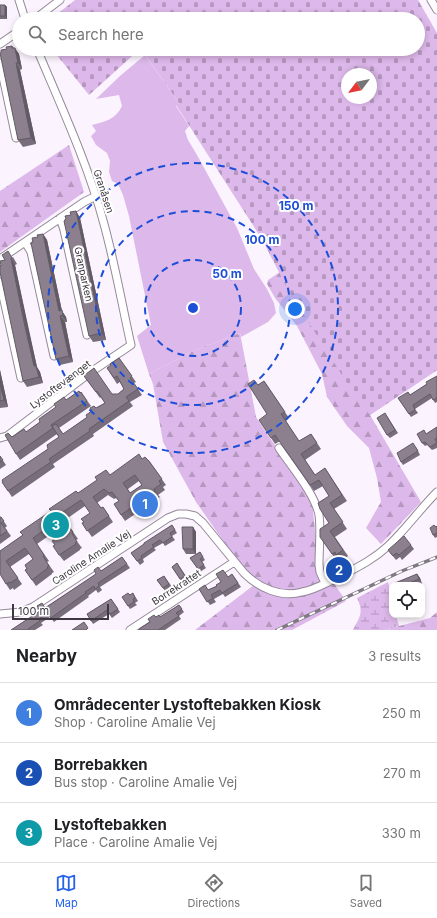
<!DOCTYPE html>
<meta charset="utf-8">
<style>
body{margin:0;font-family:Inter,sans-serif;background:#f6f6f6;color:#202124}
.controls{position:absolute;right:12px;bottom:12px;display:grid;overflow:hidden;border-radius:8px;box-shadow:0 2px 6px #0003}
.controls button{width:36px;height:36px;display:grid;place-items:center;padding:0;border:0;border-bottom:1px solid #e0e0e0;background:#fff;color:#202124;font:20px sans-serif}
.compass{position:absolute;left:341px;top:68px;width:36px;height:36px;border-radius:50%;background:#fff;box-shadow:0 2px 6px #0003;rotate:238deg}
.scale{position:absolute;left:12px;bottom:10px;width:97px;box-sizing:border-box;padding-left:4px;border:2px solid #3e3940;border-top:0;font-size:11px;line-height:14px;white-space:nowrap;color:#3e3940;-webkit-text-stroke:3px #fff;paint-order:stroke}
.you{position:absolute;left:295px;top:309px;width:14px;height:14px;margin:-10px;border:3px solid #fff;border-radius:50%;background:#1a73e8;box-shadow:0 0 0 6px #1a73e833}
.badge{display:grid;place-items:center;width:26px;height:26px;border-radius:50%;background:#2563eb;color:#fff;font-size:13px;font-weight:700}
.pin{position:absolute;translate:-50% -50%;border:2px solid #fff;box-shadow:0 1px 4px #0006}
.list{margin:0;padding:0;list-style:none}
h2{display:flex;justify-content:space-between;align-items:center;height:52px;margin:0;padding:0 16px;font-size:17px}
h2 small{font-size:13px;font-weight:400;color:#757577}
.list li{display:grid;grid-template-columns:26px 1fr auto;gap:12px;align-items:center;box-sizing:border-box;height:60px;padding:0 16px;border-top:1px solid #e0e0e0}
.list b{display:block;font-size:15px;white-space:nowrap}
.list p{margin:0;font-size:13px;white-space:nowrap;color:#757577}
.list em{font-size:13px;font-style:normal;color:#757577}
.icon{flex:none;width:22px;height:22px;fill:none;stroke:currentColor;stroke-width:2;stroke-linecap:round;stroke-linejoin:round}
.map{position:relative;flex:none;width:437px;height:630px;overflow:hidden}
.search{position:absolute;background:#fff;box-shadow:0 2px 6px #0003;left:12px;right:12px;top:12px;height:44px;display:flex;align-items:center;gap:10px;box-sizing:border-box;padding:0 14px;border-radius:22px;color:#757577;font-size:15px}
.sheet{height:232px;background:#fff}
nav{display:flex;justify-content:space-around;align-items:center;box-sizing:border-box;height:56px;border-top:1px solid #e0e0e0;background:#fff;font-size:11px;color:#757577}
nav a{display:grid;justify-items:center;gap:2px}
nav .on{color:#2563eb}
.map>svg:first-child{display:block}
</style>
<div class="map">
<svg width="437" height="630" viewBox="0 0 437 630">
<defs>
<pattern id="forest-firs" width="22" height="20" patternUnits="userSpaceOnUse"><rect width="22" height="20" fill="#ddb8ea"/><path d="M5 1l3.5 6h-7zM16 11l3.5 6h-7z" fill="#b597bf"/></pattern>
<pattern id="wetland-marsh" width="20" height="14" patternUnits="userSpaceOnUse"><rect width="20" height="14" fill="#ddb8ea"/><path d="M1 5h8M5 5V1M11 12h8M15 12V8" fill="none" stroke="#b597bf"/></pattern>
<pattern id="cemetery-stones" width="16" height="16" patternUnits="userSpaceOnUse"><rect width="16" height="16" fill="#ddb8ea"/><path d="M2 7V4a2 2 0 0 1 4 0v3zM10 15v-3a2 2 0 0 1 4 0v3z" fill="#b597bf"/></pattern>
</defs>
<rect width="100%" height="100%" fill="#fbf3fd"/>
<path fill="#ddb8ea" d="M 145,55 L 179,103 L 176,106 L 189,126 L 185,131 L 188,140 L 197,155 L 237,228 L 254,269 L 267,289 L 274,303 L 276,313 L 268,322 L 241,337 L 240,333 L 193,351 L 149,374 L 137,336 L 151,325 L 129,216 L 123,195 L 118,184 L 112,181 L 109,172 L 110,161 L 107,153 L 96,145 L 91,136 L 96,131 L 92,125 C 105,122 116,119 122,106 L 119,95 L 96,99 L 120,76 Z"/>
<path fill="url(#forest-firs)" d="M 69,145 L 84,192 L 0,252 L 0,191 Z
M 283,270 L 437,370 L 370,415 L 421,502 L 381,544 L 366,528 L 381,502 L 377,478 L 369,448 L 347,426 L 327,397 L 322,374 L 297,326 L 275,298 L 267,284 L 268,280 Z
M 240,333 L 256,417 L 312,501 L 318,560 L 346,601 L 292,630 L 195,630 L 254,585 L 196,502 L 163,442 L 153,384 L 149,374 L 193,351 Z
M 437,612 L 437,630 L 384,630 L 430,618 Z"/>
<path fill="url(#wetland-marsh)" d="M 388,582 L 392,598 L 392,615 L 396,615 L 399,626 L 384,630 L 353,630 C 360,616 364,613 357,598 Z"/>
<path fill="url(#cemetery-stones)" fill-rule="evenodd" d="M 75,0 L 418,0 L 437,33 L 437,370 L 370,415 L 359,402 L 287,288 L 263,241 L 176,105 L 179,103 L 141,49 L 418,49 L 418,19 L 51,19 ZM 347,74 L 371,74 L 371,98 L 347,98 Z
M 52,49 L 140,49 L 89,95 Z"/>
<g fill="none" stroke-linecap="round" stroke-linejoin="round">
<defs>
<path id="minor" d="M 19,0 L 25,19
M 431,0 L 437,10
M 35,19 L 60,0
M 0,44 L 19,31
M 0,63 L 16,138
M 60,218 L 64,230 L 87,335
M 25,242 L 31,252 L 54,356
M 0,259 L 84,202 L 96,196
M 0,282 L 21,378
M 0,438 L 7,436 L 91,372 L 131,345 C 122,305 115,264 104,224 C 88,164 61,106 37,49
M 279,448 C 291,466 315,494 319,515 C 321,529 319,550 319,565 L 320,572 L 325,583
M 0,614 L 21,612 L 33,607 L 168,518 L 178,514 L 186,514 L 195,516 L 203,523 L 244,573 C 259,588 281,598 302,592 C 315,590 327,582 339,577 C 356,568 373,560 388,546 C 406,529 420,509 437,492
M 130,630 L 234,562"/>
</defs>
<use href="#minor" stroke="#958999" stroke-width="9"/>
<use href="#minor" stroke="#fff" stroke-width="7"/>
<defs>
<path id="rail" d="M 277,630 L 402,571 L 437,557"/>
</defs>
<use href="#rail" stroke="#7f7981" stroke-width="3.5"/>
<use href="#rail" stroke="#fff" stroke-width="2" stroke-dasharray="6" stroke-linecap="butt"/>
</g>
<path fill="#786e7b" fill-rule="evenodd" d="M 0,5 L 5,5 L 7,7 L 7,19 L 0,19 Z
M 12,46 L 19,54 L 22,69 L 20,70 L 36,144 L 23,147 L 18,140 L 7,49 Z
M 76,211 L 80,218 L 106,340 L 93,342 L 89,336 L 71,215 Z
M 43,234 L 47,240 L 62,311 L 66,317 L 67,322 L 65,322 L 73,362 L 60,365 L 56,359 L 38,237 Z
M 13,257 L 17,264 L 15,265 L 28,328 L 37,367 L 40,372 L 43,383 L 27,387 L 23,381 L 1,265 Z
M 119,358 L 136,382 L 134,383 L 142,395 L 130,402 L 133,406 L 93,434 L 94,436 L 53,464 L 55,467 L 12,497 L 2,482 L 48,449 L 59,437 L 55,431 L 57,434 L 20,460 L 16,454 L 12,437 L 26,432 L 40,422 L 66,400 L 81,392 L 91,406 L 59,428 L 63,434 L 86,418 L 96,408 L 105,403 L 101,397 L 100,398 L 84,376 L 112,394 L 118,394 L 124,389 L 120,382 L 117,384 L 107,368 L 111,365 Z
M 0,370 L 8,407 L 0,408 Z
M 437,376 L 437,402 L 435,403 L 432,398 L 415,409 L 418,413 L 411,417 L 398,398 L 410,395 L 427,384 Z
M 264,381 L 289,418 L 286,421 L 299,441 L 311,434 L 321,449 L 305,460 L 315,475 L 325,468 L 347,501 L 334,509 L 347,529 L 335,537 L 348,556 L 341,561 L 339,558 L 336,560 L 332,554 L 329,523 L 329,496 L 323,486 L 314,491 L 280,441 L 275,444 L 271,438 L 267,414 L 258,385 Z
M 387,416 L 398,433 L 390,438 L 387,435 Z
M 437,427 L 437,448 L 432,450 L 427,445 L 425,446 L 422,443 L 426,434 Z
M 416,447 L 420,455 L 403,465 L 401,462 Z
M 0,456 L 6,465 L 0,469 Z
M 142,459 L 149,461 L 166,485 L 163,487 L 165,490 L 158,495 L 160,497 L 125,521 L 121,515 L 119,501 L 116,498 L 114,499 L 108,495 L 97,503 L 101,508 L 103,507 L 113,522 L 92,537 L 82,523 L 84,522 L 90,513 L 85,506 L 65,520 L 78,539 L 76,540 L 82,548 L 80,549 L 80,550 L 64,561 L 59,555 L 55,545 L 61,535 L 57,530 L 37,544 L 49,561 L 47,562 L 54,572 L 52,573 L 52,574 L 36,586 L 25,570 L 27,569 L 33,559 L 29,554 L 10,567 L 22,584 L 14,590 L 13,588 L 10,590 L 6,584 L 0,551 L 23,535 L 78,493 L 110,475 ZM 139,481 L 142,485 L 130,493 L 128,489 Z
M 0,517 L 1,517 L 7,526 L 5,528 L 11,536 L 0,544 Z
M 172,525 L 177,533 L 172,536 L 175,540 L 165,546 L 163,543 L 154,548 L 156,550 L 143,559 L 144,562 L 140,565 L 131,553 Z
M 434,525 L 436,527 L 437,526 L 437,537 L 435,538 L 433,535 Z
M 193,527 L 196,532 L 196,554 L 186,554 L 183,549 Z
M 411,545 L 414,549 L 402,560 L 400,557 L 396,560 L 388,550 Z
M 200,552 L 205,560 L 202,562 L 206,568 L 200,572 L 190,558 Z
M 122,557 L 130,568 L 100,587 L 102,590 L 98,593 L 96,590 L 88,596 L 89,597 L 58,619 L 54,622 L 50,617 L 41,623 L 43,625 L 35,630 L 11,630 Z
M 177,563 L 188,579 L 182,582 L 172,567 Z
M 232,574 L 241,587 L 225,597 L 223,594 L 214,599 L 216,602 L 210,605 L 199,589 L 208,590 L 217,586 Z
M 417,574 L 420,578 L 422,584 L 420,585 L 395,585 Z
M 164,576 L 172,587 L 165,591 L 157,580 Z
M 133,593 L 138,601 L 135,603 L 137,605 L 130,609 L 122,597 L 130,595 Z
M 111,599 L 120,612 L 112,618 L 109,614 L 93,624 L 87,614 Z
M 179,605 L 184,612 L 179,616 L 181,619 L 165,630 L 139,630 L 156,617 L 160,617 Z"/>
<path fill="#625a64" d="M 5,5 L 7,7 L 7,19 L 5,16 Z
M 12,46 L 16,51 L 15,48 L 19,54 L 22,69 L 18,63 Z
M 16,63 L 20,70 L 36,144 L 31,138 Z
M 76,211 L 80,218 L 106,340 L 102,333 Z
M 43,234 L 47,240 L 62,311 L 66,317 L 67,322 L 59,311 Z
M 11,258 L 15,265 L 37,367 L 40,372 L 43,383 L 39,377 L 34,366 Z
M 60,316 L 65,322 L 73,362 L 69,356 Z
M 0,370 L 8,407 L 4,400 L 0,384 Z
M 193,527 L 196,532 L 196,554 L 193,549 Z
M 417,574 L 420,578 L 422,584 L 419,579 Z"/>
<path fill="#8c808f" stroke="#625a64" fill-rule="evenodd" d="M 0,5 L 5,5 L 5,16 L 0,16 Z
M 12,46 L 12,48 L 15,48 L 18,63 L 16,63 L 31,138 L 18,140 L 0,53 L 1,53 L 1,50 L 7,49 L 6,47 Z
M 76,211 L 102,333 L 89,336 L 64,221 L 66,219 L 65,216 L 71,215 L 70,212 Z
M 43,234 L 59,311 L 62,310 L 63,315 L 60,316 L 69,356 L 56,359 L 31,243 L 33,242 L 32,238 L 38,237 L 37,235 Z
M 8,251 L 12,258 L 11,258 L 24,322 L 34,366 L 36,366 L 39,377 L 23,381 L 0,272 L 0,266 L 1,265 L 0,261 L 5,260 L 2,255 Z
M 119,358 L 132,376 L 130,378 L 138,389 L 126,397 L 129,401 L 89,429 L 90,431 L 49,459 L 51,462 L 8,491 L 2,482 L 3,482 L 2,480 L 48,449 L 47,445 L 59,437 L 52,426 L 56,424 L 63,434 L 86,418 L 87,417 L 86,415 L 92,411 L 90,408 L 94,406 L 96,408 L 105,403 L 97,391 L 96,392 L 84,376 L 86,374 L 94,368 L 112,394 L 118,394 L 124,389 L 117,376 L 114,378 L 107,368 L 111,365 L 110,364 Z
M 437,376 L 437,398 L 433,400 L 430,394 L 413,405 L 415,410 L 409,414 L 398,398 L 408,392 L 410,395 L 427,384 L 426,382 Z
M 254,380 L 258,385 L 264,381 L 285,412 L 281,414 L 299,441 L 311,434 L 317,443 L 301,454 L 315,475 L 325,468 L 342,495 L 330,503 L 343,522 L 330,531 L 343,550 L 336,555 L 335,552 L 332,554 L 320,537 L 320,529 L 329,523 L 320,509 L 318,503 L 329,496 L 319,480 L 310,485 L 275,435 L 271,438 L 259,420 L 267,414 L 248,384 Z
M 0,384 L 4,400 L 0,401 Z
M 79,391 L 80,393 L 81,392 L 87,401 L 51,425 L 53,428 L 16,454 L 5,435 L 8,433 L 12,437 L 24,429 L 26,432 L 40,422 L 39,419 L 56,407 L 54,404 L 64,397 L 66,400 Z
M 385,413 L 395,430 L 387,435 L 377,418 Z
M 437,427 L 437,438 L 435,439 L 437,443 L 430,447 L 425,442 L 422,443 L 417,434 L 424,430 L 426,434 Z
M 413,443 L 418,451 L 401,462 L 397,453 Z
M 139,454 L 142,459 L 145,457 L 149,461 L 162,479 L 159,481 L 161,484 L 154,489 L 155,491 L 121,515 L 114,504 L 119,501 L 112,492 L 109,493 L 104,489 L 93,497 L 101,508 L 103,507 L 109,516 L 87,531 L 82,523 L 84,522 L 81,519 L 90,513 L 81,500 L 60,514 L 73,532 L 72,533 L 77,542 L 75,543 L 76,544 L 59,555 L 53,546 L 55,545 L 52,541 L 61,535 L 53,524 L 33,538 L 44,555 L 43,556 L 49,566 L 47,567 L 48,568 L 32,580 L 25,570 L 27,569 L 25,565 L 33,559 L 25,548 L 6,561 L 18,578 L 10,583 L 9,582 L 6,584 L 0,574 L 0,551 L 23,535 L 20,532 L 51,511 L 49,509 L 76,491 L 78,493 L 97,480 L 95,477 L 106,470 L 110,475 ZM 135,475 L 142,485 L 130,493 L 123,483 Z
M 0,456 L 3,460 L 0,462 Z
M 0,517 L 1,517 L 4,521 L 1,523 L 7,531 L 0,536 Z
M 172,525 L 175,530 L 170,533 L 172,537 L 163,543 L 160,540 L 152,545 L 154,547 L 141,556 L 142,558 L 137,561 L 131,553 L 144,544 L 144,543 Z
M 434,525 L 436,527 L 437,526 L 437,533 L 433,535 L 430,528 Z
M 182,527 L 193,527 L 193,549 L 183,549 Z
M 404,536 L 411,545 L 399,555 L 396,553 L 393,556 L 388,550 Z
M 200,552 L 203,557 L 200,559 L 204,565 L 198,569 L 190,558 Z
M 122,557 L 127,564 L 98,583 L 99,586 L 95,589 L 94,586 L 85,592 L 86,593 L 55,615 L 51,618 L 47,613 L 39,619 L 40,621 L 28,629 L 29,630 L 11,630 L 40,611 L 37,606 L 42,603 L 45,608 L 96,574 L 94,570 L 98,567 L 101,571 Z
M 177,563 L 185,576 L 180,579 L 172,567 Z
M 223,570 L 228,577 L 232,574 L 238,583 L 222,593 L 220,590 L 211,595 L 213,598 L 207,602 L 199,589 L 205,585 L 208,590 L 217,586 L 216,585 L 221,582 L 216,574 Z
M 417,574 L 419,579 L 405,585 L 395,585 L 395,583 Z
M 164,576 L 169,584 L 163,588 L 157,580 Z
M 128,593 L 130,595 L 133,593 L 135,598 L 133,599 L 134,602 L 128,606 L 122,597 Z
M 111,599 L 118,609 L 110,614 L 107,610 L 91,621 L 87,614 Z
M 179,605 L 182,609 L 176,613 L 179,616 L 158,630 L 139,630 L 139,629 L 150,622 L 148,619 L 154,615 L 156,617 L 159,615 L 160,617 Z
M 84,622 L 88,628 L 86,630 L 72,630 Z"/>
<g fill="none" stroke="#1d4ed8" stroke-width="2" stroke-dasharray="7 5">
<circle cx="193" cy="308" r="48"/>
<circle cx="193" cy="308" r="97"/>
<circle cx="193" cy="308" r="145"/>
</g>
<g text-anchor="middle" stroke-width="4" stroke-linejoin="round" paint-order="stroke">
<g font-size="10" fill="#3e3940" stroke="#fff">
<text transform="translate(104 191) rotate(72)" y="4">Granåsen</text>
<text transform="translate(84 274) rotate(78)" y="4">Granparken</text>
<text transform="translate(60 384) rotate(-37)" y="4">Lystoftevænget</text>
<text transform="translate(91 557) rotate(-33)" y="4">Caroline Amalie Vej</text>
<text transform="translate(176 587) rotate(-33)" y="4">Borrekrattet</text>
</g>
</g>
<circle cx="193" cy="308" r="6" fill="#1d4ed8" stroke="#fff" stroke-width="2"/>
<g font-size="12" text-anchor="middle" font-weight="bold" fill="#1d4ed8" stroke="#fff" stroke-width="4" stroke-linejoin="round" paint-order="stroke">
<text x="296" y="210">150 m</text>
<text x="262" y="244">100 m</text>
<text x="227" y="278">50 m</text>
</g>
</svg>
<div class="controls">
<button><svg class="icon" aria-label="locate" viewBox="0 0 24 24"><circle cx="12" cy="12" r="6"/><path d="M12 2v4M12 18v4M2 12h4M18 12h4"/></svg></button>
</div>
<svg class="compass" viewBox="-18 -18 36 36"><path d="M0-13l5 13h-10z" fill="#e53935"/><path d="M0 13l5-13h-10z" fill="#757577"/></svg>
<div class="scale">100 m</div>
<div class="you"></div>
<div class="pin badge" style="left:145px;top:504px;background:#3f7fe0">1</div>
<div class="pin badge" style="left:339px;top:570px;background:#1a4fb4">2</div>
<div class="pin badge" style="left:56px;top:525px;background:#0f9aa8">3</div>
<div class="search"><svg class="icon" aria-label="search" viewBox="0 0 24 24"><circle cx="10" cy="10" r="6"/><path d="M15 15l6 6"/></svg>Search here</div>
</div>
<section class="sheet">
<h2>Nearby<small>3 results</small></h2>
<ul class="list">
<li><span class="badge" style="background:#3f7fe0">1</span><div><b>Områdecenter Lystoftebakken Kiosk</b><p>Shop · Caroline Amalie Vej</p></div><em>250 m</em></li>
<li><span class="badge" style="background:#1a4fb4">2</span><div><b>Borrebakken</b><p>Bus stop · Caroline Amalie Vej</p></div><em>270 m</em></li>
<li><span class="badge" style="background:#0f9aa8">3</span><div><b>Lystoftebakken</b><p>Place · Caroline Amalie Vej</p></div><em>330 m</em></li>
</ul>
</section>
<nav>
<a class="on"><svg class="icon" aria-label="map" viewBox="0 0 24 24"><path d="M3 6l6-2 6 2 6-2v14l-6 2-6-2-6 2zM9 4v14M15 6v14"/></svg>Map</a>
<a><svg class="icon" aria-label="directions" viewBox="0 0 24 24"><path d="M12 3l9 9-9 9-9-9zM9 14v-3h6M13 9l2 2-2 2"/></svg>Directions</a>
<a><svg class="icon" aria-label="saved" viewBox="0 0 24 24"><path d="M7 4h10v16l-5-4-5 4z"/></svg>Saved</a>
</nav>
